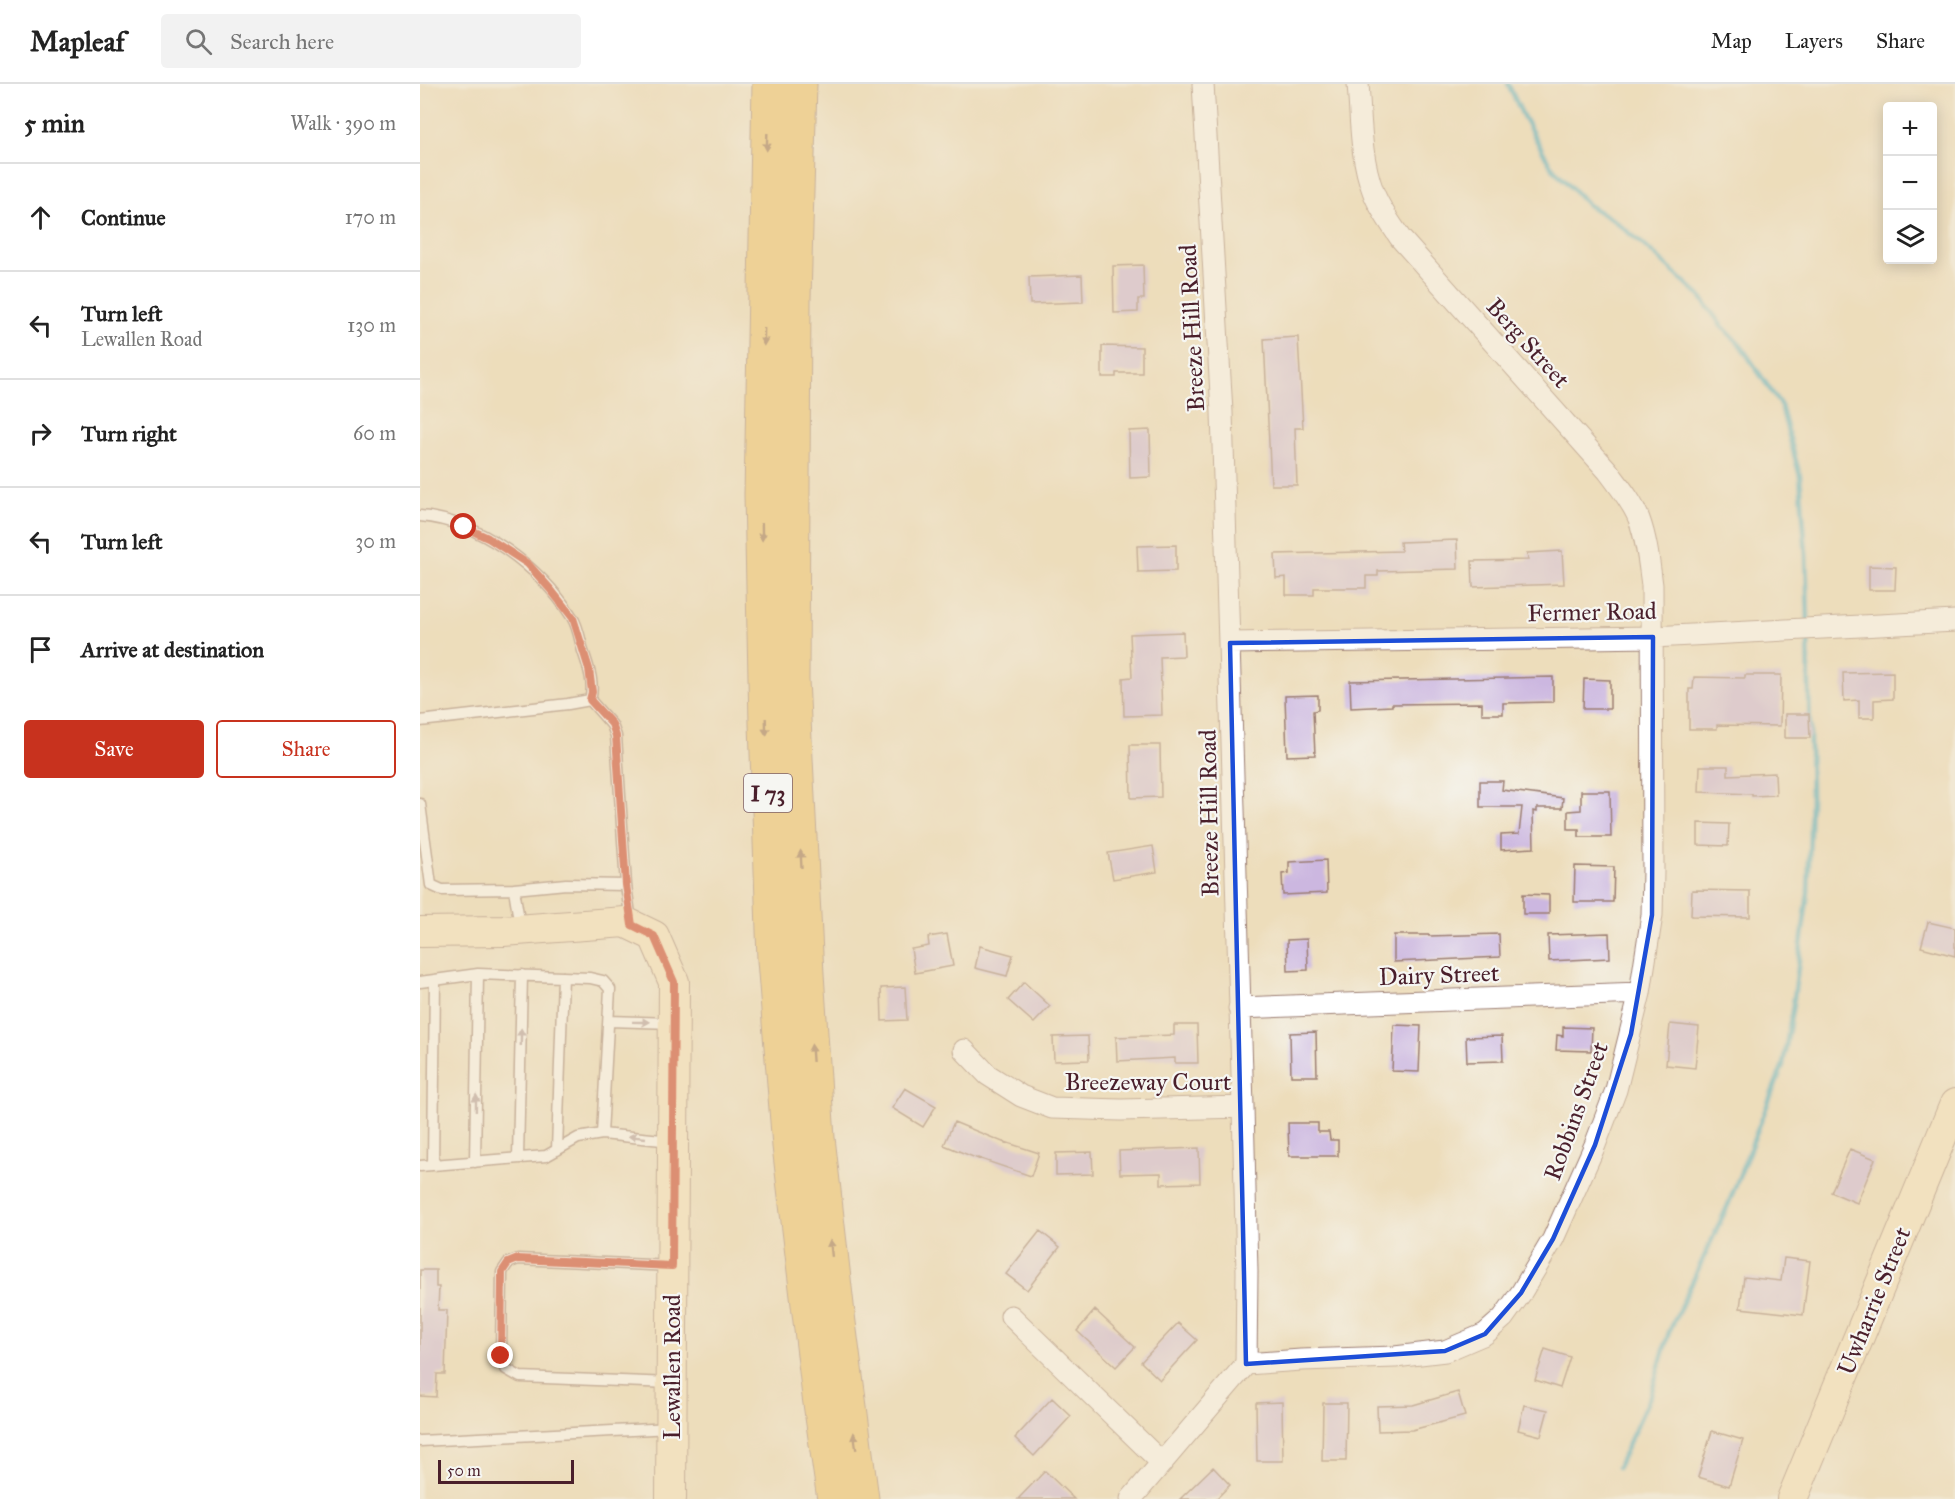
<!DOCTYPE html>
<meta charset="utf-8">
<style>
body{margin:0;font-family:"IM FELL Great Primer",serif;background:#f2f2f2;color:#222}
.controls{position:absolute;right:18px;top:18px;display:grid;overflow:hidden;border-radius:6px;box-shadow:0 3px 15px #0003}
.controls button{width:54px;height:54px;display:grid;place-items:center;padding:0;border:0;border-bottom:2px solid #e0e0e0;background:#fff;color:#222;font:30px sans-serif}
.scale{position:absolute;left:18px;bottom:15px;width:136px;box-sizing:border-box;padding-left:6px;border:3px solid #4a1f2b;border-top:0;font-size:16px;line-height:21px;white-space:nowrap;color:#4a1f2b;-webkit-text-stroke:4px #f6f6f2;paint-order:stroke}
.stop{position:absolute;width:18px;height:18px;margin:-14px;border:4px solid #c8321e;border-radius:50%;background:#fff}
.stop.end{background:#c8321e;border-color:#fff;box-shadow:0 2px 6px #0008}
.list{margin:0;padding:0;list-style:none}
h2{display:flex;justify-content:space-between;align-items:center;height:78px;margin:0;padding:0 24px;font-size:26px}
h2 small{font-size:20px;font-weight:400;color:#767676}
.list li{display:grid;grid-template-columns:39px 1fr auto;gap:18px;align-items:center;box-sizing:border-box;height:108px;padding:0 24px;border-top:2px solid #e0e0e0}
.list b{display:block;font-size:22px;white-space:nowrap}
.list p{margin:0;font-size:20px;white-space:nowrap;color:#767676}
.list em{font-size:20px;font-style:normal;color:#767676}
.actions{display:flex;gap:12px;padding:18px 24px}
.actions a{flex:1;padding:14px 0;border:2px solid #c8321e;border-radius:6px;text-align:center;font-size:21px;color:#c8321e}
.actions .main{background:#c8321e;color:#fff}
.icon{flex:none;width:33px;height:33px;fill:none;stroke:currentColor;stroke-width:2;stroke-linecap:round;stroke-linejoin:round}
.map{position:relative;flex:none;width:1535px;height:1415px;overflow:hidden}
header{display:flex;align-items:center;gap:36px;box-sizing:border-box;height:84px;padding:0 30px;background:#fff;border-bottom:2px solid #e0e0e0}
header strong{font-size:28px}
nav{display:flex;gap:33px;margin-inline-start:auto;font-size:21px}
.search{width:420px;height:54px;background:#f2f2f2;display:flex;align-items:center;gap:15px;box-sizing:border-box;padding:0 21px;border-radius:6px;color:#767676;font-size:22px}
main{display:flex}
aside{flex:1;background:#fff}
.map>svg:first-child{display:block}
</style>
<header>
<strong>Mapleaf</strong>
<div class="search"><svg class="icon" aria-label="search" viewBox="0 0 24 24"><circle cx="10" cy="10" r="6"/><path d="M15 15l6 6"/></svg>Search here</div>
<nav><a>Map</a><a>Layers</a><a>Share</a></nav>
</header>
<main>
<aside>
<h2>5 min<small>Walk · 390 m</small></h2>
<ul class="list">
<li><svg class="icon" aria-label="ahead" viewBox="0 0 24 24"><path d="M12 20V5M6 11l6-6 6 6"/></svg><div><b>Continue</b></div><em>170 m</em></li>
<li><svg class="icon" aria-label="left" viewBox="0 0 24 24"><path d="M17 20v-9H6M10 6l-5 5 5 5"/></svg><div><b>Turn left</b><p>Lewallen Road</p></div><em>130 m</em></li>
<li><svg class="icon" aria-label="right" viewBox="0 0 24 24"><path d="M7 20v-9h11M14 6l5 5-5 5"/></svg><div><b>Turn right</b></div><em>60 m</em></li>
<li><svg class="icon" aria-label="left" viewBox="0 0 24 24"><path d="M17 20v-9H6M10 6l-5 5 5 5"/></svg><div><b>Turn left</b></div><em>30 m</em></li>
<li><svg class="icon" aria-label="arrive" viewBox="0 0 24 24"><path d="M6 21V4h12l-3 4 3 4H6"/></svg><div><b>Arrive at destination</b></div></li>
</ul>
<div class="actions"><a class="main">Save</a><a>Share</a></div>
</aside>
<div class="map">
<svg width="1535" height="1415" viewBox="0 0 1535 1415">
<rect width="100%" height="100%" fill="#f6f6f2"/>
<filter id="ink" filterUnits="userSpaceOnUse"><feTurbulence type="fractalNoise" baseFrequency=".0167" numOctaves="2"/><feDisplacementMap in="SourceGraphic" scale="12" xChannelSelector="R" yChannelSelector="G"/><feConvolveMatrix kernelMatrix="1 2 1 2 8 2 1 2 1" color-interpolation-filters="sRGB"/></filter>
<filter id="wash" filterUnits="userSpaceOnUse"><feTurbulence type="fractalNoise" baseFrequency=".008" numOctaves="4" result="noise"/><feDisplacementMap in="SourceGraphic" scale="24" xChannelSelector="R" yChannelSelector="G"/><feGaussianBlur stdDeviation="1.35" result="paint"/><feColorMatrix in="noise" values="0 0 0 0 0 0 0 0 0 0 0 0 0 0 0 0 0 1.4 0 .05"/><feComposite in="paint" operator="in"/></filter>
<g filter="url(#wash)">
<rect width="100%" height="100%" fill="#edddbb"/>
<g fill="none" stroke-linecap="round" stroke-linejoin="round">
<path stroke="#45abc4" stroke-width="5" d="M 1088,0 L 1103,32 L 1131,82 L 1168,121 L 1193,136 L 1218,156 L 1279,211 L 1301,241 L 1321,262 L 1361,322 L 1380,392 L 1386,471 L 1388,540
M 1198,1383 L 1231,1310 L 1249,1248 L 1308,1121 L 1363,981 L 1374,914 L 1388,808 L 1391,713 L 1388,550"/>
</g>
<g id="blocks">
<path fill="#ccb7e0" d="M 723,181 L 724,215 L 718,215 L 718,228 L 694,229 L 693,182 Z
M 662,191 L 663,218 L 610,220 L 609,193 Z
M 878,253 L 883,344 L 875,344 L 877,401 L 851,401 L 844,255 Z
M 682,262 L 722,263 L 722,289 L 696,289 L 696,293 L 682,293 Z
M 730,346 L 731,393 L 710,394 L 709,347 Z
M 1037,456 L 1038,485 L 958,487 L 958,492 L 946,492 L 946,504 L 894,504 L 894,511 L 866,511 L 866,493 L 856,494 L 855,470 L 981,467 L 980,458 Z
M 756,461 L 756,487 L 718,488 L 717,462 Z
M 1142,467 L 1144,500 L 1053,503 L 1052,477 L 1108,476 L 1107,469 Z
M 1449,482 L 1476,483 L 1475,506 L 1449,506 Z
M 763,548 L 764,572 L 740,573 L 742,631 L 704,632 L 703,594 L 712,593 L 710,550 Z
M 1473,588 L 1473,615 L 1454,616 L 1454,634 L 1439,634 L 1439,616 L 1424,617 L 1423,589 Z
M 1325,591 L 1361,591 L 1360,642 L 1297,641 L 1297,645 L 1269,645 L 1269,605 L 1273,605 L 1274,593 L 1325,594 Z
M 1133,593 L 1133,618 L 1083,619 L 1083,630 L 1062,630 L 1062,619 L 972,620 L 972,622 L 931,624 L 930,597 Z
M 1164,595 L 1190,596 L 1190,625 L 1163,625 Z
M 898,611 L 898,626 L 893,627 L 895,671 L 867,672 L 865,612 Z
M 1365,630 L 1389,630 L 1390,654 L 1365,654 Z
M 710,661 L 740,661 L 741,713 L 711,714 Z
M 1280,682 L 1308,682 L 1308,691 L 1355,689 L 1356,711 L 1332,712 L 1332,710 L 1279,708 Z
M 1060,697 L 1083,697 L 1082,706 L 1143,714 L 1142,724 L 1117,724 L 1117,728 L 1113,727 L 1114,764 L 1081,766 L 1081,751 L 1099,750 L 1102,723 L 1060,723 Z
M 1161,707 L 1190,707 L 1191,753 L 1159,753 L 1159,745 L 1148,745 L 1148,727 L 1161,726 Z
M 1278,739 L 1309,740 L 1308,762 L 1278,761 Z
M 733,762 L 737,788 L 693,795 L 688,769 Z
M 906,776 L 907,809 L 863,811 L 862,790 L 869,789 L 869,778 Z
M 1155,782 L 1194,783 L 1193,818 L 1154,818 Z
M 1272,806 L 1330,807 L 1330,833 L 1271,832 Z
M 1103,810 L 1129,811 L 1129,830 L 1103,830 Z
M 1508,838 L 1535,844 L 1535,872 L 1501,863 Z
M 1189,849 L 1190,874 L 1129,877 L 1128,851 Z
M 527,850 L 533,882 L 495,889 L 491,865 L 509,862 L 508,853 Z
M 1079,850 L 1080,873 L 974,878 L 974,851 L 1009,851 L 1009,852 Z
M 887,855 L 888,886 L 868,887 L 867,856 Z
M 560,862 L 593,871 L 587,892 L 555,884 Z
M 604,898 L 630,922 L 614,939 L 588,916 Z
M 485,903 L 487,936 L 462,937 L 461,904 Z
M 1250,940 L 1279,943 L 1275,984 L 1246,981 Z
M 754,941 L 777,941 L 778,979 L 755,979 L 755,974 L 697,977 L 696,953 L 754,951 Z
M 974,941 L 1001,942 L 999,988 L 972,987 Z
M 1143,943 L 1172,944 L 1171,967 L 1136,966 L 1137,951 L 1143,952 Z
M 896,948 L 897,992 L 871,992 L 870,949 Z
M 668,952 L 669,976 L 634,977 L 633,953 Z
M 1082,952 L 1083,977 L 1047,978 L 1046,953 Z
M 485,1004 L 516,1022 L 503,1043 L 472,1024 Z
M 534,1038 L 585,1059 L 585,1058 L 619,1069 L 611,1092 L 558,1074 L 558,1075 L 524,1061 Z
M 868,1039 L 898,1039 L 898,1048 L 909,1048 L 910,1056 L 918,1056 L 918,1072 L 869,1072 Z
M 779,1064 L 780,1099 L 741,1100 L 741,1089 L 700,1090 L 699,1067 Z
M 1430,1065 L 1455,1075 L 1437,1119 L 1411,1108 Z
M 672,1068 L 673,1090 L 636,1091 L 636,1069 Z
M 620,1147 L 640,1163 L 607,1206 L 586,1190 Z
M 1364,1174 L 1390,1177 L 1383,1231 L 1320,1224 L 1324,1193 L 1361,1197 Z
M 0,1186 L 16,1186 L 16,1203 L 19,1203 L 18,1226 L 27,1226 L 25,1290 L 17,1290 L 16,1313 L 0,1312 Z
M 675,1226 L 715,1263 L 696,1283 L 657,1247 Z
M 758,1239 L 777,1256 L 740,1296 L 721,1278 Z
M 1125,1265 L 1150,1273 L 1140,1304 L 1115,1296 Z
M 1038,1308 L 1045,1332 L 992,1346 L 958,1347 L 957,1322 L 993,1321 Z
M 632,1314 L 651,1332 L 614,1372 L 595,1354 Z
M 862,1318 L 863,1377 L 837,1377 L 836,1319 Z
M 903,1319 L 927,1319 L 926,1377 L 902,1377 Z
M 1104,1321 L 1128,1326 L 1121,1352 L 1098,1346 Z
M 1292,1347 L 1323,1356 L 1309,1402 L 1278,1393 Z
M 793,1383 L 810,1401 L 796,1415 L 760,1415 Z
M 625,1387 L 654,1415 L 598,1415 Z"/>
</g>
</g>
<g filter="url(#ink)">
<use href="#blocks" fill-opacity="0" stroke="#9c7e73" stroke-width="1.5"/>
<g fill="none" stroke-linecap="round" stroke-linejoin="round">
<defs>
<path id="lane" d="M 0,432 C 60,437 120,483 152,533 C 158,542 160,556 163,567 C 168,582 175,600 170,616 L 148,620 L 0,637
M 0,720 L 11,801 L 22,806 L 94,805 L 100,842
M 206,801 L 211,838
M 94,805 L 146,800 L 206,801 L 196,652 L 192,641 L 170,616
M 0,898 L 58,890 L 170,894 L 183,897 L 190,905 L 182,1050
M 189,937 L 252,939
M 137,1066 L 143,893
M 98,1074 L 102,891
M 55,1078 L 58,890
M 13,1081 L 15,896
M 0,1082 L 126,1072 L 158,1054 L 182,1050 L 252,1057
M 251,1299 L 100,1293 L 86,1285 L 81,1272 L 82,1188 L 88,1179 L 98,1175 L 252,1182
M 0,1357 L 251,1344"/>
<path id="street" d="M 810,559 L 1233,553 L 1535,537
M 819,924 L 1220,909
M 544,966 L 568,991 L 601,1012 L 632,1024 L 701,1026 L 823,1023
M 591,1232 L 742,1379
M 826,1280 L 881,1276 L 975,1273 L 1025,1267 L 1065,1250 L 1083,1234 L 1101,1209 L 1133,1155 L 1175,1061 L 1196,1006 L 1220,909 L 1232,831 L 1233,788 L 1232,501 C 1229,479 1227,457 1219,435 C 1212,417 1199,402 1188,387 L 981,155 C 971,140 959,124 953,107 C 940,73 941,35 938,0
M 711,1415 L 826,1280 L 827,1188 L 823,1023 L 802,328 L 783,0"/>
<path id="secondary" d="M 0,848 L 83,847 L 205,838 L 234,852 L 254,898 L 251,1415
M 1372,1415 L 1535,1020"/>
<path id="highway" d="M 349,0 L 341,411 L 346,639 L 354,876 L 369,1062 L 399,1312 L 414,1415
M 380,0 L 374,214 L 372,596 L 387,890 L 398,1054 L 419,1239 L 442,1415"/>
</defs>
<use href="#lane" stroke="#9c7e73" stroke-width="13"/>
<use href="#street" stroke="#9c7e73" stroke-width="23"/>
<use href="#secondary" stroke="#9c7e73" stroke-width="32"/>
<use href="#highway" stroke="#9c7e73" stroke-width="35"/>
<use href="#lane" stroke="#fff" stroke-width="10"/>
<use href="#street" stroke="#fff" stroke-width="21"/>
<use href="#secondary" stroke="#f9e7c3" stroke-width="30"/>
<use href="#highway" stroke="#efc469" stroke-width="33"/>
</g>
<defs><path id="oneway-solid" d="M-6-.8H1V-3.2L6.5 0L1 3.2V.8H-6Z" transform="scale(1.5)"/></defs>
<g fill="#946947">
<use href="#oneway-solid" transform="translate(347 58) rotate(92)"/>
<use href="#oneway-solid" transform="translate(344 253) rotate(91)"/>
<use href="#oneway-solid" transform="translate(342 448) rotate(89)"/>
<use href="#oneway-solid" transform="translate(346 643) rotate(88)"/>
<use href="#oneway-solid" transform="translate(381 775) rotate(-93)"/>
<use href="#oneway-solid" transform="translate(392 969) rotate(-94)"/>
<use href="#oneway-solid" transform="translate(411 1164) rotate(-96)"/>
<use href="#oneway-solid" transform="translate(435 1357) rotate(-98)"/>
</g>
<g fill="#ae9aa0">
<use href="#oneway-solid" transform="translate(221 938) rotate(1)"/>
<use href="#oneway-solid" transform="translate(101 953) rotate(-89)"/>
<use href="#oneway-solid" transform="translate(56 1019) rotate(-89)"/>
<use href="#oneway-solid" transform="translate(217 1053) rotate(-174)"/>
</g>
</g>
<g fill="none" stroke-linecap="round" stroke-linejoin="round" filter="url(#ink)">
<path stroke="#c8321e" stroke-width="8" d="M 44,443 L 68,454 L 108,480 L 131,506 L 153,534 L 169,585 L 172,608 L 170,616 L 192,640 L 196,652 L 206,801 L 212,841 L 234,852 L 254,898 L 252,1182 L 98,1175 L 88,1179 L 82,1188 L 81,1272"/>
</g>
<path d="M0 0H1535V1415H0ZM 1233,553 L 1232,831 L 1211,950 L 1175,1061 L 1133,1155 L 1101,1209 L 1065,1250 L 1025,1267 L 826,1280 L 810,559 Z" fill="#edddbb" fill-opacity=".55" fill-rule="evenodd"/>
<path fill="none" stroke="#1d4ed8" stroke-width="4.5" stroke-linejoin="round" d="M 1233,553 L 1232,831 L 1211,950 L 1175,1061 L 1133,1155 L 1101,1209 L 1065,1250 L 1025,1267 L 826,1280 L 810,559 Z"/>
<g text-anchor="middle" stroke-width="4.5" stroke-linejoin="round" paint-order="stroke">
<rect fill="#f6f6f2" stroke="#7e6067" stroke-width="1.5" x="324" y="690" width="48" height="38" rx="4.5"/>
<g font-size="22" font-weight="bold" fill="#4a1f2b">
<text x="348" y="717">I 73</text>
</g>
<g font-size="24" fill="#4a1f2b" stroke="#f6f6f2">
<text transform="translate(772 244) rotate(-93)" y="8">Breeze Hill Road</text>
<text transform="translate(1108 259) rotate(48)" y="8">Berg Street</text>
<text transform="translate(1172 528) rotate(-1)" y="8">Fermer Road</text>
<text transform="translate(789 729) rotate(-91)" y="8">Breeze Hill Road</text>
<text transform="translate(1019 891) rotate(-2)" y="8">Dairy Street</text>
<text x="728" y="1006">Breezeway Court</text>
<text transform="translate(1156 1027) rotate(-70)" y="8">Robbins Street</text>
<text transform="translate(1454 1217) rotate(-68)" y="8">Uwharrie Street</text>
<text transform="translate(252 1283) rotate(-90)" y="8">Lewallen Road</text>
</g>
</g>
</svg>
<div class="controls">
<button>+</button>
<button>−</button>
<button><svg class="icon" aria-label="layers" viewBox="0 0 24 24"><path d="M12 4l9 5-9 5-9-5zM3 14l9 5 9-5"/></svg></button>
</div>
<div class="scale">50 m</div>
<div class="stop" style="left:44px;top:443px"></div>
<div class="stop end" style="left:81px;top:1272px"></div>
</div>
</main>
